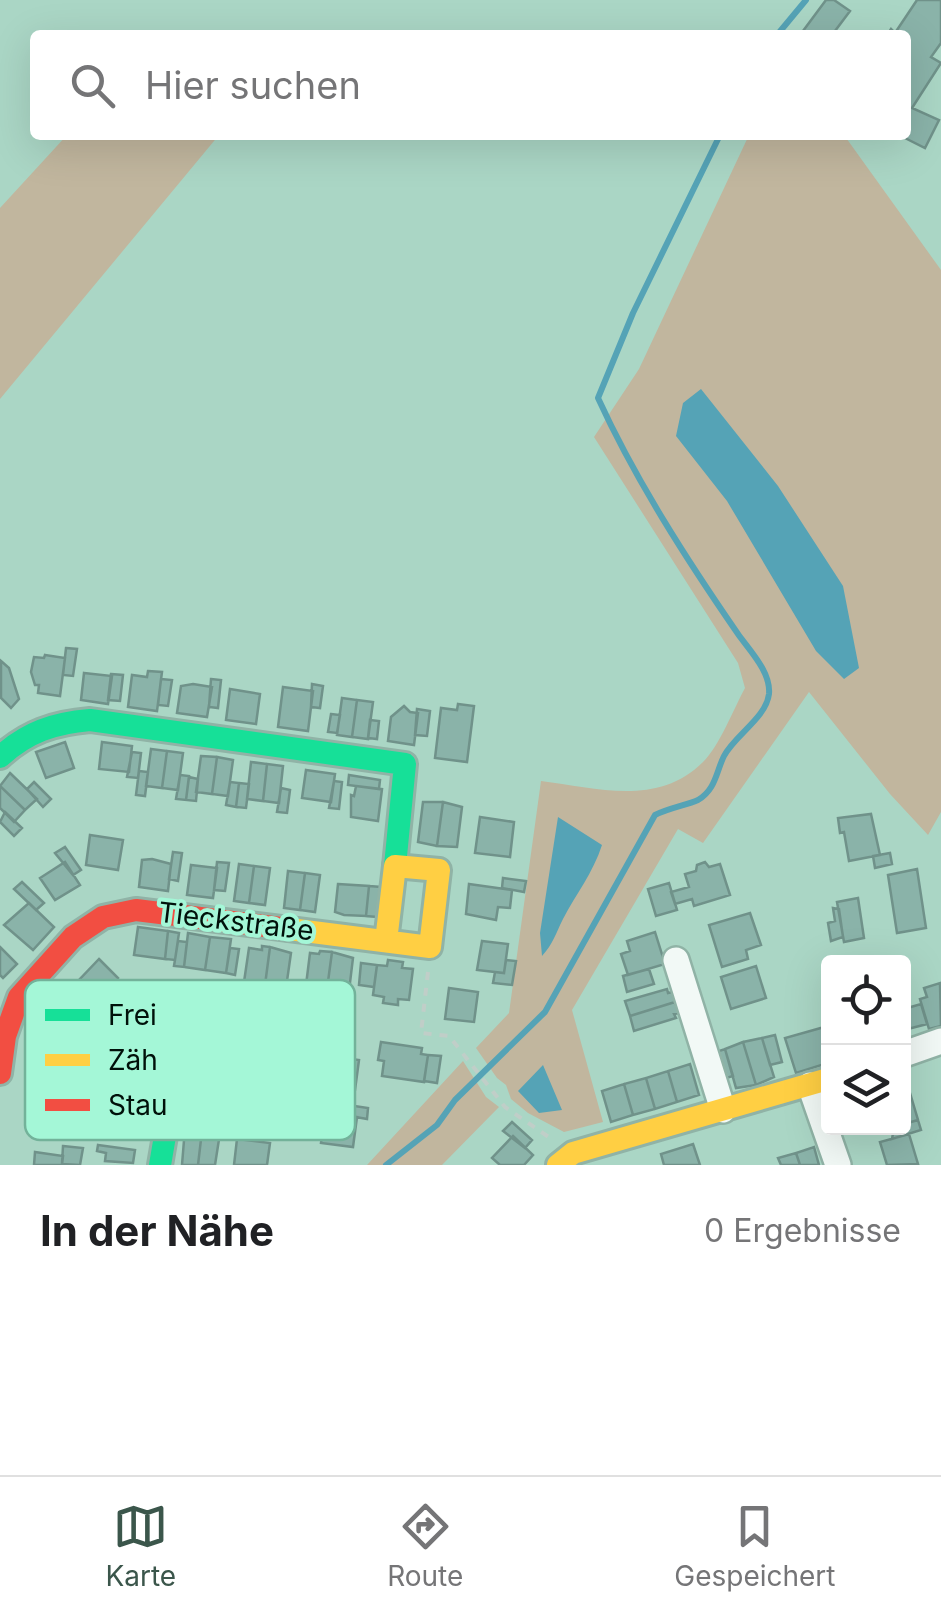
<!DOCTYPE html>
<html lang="de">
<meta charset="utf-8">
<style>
body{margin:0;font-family:Inter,sans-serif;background:#f2f2f2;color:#202124}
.controls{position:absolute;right:30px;bottom:30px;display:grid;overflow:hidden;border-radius:10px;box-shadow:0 10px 40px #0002}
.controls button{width:90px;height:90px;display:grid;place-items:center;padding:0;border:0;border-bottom:2px solid #e0e0e0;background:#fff;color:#202124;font:50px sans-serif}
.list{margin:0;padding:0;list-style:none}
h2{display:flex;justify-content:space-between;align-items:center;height:130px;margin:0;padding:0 40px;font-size:42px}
h2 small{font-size:32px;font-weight:400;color:#757577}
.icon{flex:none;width:55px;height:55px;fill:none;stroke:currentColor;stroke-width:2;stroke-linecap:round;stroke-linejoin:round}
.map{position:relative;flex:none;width:941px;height:1165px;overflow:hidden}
.search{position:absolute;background:#fff;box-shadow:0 10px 40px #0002;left:30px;right:30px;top:30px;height:110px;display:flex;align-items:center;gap:25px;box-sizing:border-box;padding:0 35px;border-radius:10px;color:#757577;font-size:38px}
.sheet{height:310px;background:#fff}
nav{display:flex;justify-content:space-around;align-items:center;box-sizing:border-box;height:140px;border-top:2px solid #e0e0e0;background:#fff;font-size:28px;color:#757577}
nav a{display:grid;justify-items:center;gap:5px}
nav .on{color:#3b564b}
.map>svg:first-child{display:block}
</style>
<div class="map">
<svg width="941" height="1165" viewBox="0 0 941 1165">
<rect width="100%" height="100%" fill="#aad6c5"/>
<path fill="#c1b69e" d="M 67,135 L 219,135 L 0,399 L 0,208 Z
M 749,135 L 844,135 L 941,270 L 941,812 L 928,835 L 890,794 L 809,692 L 703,843 L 678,829 L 572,1010 L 603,1122 L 564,1132 L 528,1113 L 511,1099 L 506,1085 L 497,1078 L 476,1048 L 509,1013 L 541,781 C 597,788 658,807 703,762 C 719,747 734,708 745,688 L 738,663 L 594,437 L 639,369 Z
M 463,1061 L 486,1097 L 499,1107 L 442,1165 L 367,1165 Z"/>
<path fill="#55a3b6" d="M 701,389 L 778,486 L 843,586 L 859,668 L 844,679 L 816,651 L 727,501 L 676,436 L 683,403 Z
M 558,817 L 602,845 C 593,873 576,894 563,919 C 556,933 553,944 542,956 L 540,933 Z
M 543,1065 L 562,1110 L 539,1113 L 518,1091 Z"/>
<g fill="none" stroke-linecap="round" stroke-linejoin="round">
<path stroke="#55a3b6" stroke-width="6" d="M 777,35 L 806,0
M 386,1165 L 437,1125 L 455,1100 L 545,1012 L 655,815 C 669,808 687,805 698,800 C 716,789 716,772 724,756 C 735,735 766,718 769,694 C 771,672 750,651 738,634 C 687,560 636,481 598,398 L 633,313 L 720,135"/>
</g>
<path fill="#8ab3a9" stroke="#70928a" stroke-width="2.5" d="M 826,0 L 834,0 L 850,11 L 832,35 L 800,35 Z
M 917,0 L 941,0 L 941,43 L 931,57 L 941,63 L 912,108 L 939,120 L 925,148 L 899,135 L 906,135 L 906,35 L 887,35 L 891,29 L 895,33 Z
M 66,648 L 77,649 L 73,676 L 63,675 Z
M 45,655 L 65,658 L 60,696 L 38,693 L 39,685 L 35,685 L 31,672 L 34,657 L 44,658 Z
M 1,661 L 9,668 L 19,699 L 11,708 L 1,698 Z
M 148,671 L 162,672 L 157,711 L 128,707 L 132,675 L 147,677 Z
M 84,673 L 112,676 L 108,704 L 81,700 Z
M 111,674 L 123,675 L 120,701 L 108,700 Z
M 161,679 L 172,680 L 168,706 L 158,705 Z
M 211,679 L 221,680 L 218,708 L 209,707 Z
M 193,684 L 212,687 L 207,717 L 177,713 L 181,686 Z
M 312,684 L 323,686 L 320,708 L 311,707 Z
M 283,687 L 313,691 L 308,731 L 278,727 Z
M 230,689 L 260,694 L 256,724 L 226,720 Z
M 342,698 L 357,700 L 352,737 L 337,735 Z
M 357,700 L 373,702 L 368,739 L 352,737 Z
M 458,704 L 474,706 L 467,762 L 435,758 L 441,708 L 457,710 Z
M 404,706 L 410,712 L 418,713 L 414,745 L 388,741 L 391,717 Z
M 417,709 L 430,711 L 427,736 L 415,735 Z
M 331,714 L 340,715 L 337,733 L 328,732 Z
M 370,720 L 379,721 L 377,739 L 368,738 Z
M 65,742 L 74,768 L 46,778 L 36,752 Z
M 102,742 L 132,746 L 129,772 L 99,769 Z
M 151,749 L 167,751 L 162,788 L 146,786 Z
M 167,751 L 183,753 L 178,790 L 162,788 Z
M 132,752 L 141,753 L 138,778 L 127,777 Z
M 201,756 L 217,757 L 212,794 L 196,792 Z
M 217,757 L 233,760 L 228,796 L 212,794 Z
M 251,762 L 267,764 L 263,801 L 247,799 Z
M 267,764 L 283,766 L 279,803 L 263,801 Z
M 306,770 L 335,774 L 331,802 L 302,798 Z
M 139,771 L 148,772 L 145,796 L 136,795 Z
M 10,773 L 37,799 L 25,810 L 0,786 Z
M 180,775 L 189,776 L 186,800 L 176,799 Z
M 349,775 L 380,780 L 379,789 L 348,785 Z
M 189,777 L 198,779 L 196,801 L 186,800 Z
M 334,781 L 342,782 L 339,809 L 329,808 Z
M 34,782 L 51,799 L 43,807 L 27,789 Z
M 230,782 L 239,783 L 236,807 L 226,805 Z
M 239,783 L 249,784 L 246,808 L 236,807 Z
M 0,786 L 25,810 L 14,822 L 0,808 Z
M 356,786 L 382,789 L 378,821 L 351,817 L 351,795 L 354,796 Z
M 281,788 L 290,790 L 287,813 L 277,812 Z
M 423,802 L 443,802 L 437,846 L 418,842 Z
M 443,802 L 462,807 L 457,847 L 437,846 Z
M 5,812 L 22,828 L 14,836 L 0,822 Z
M 871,814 L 880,855 L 849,861 L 844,832 L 840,833 L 838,818 Z
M 480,817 L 514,822 L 510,857 L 475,853 Z
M 90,835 L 123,840 L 118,870 L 86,865 Z
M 65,847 L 81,870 L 73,875 L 55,853 Z
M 173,852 L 182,853 L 178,881 L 169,879 Z
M 890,853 L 892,864 L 875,868 L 873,856 Z
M 152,859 L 171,864 L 168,891 L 139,887 L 142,860 Z
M 65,862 L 80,885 L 55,900 L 40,878 Z
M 217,862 L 229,863 L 225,891 L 214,890 Z
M 705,862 L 709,867 L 720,864 L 730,895 L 694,906 L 692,899 L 675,904 L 671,892 L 689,887 L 685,874 L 696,871 L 697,865 Z
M 239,864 L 254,866 L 249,903 L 234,901 Z
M 191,865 L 217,868 L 213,898 L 187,895 Z
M 254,866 L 270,868 L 265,905 L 249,903 Z
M 917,869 L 926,928 L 897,933 L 888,875 Z
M 288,871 L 305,873 L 300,910 L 284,908 Z
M 305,873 L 320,875 L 315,912 L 300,910 Z
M 503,878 L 526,881 L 524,892 L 502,888 Z
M 22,882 L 44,903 L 36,910 L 14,889 Z
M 669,883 L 677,910 L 656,916 L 648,889 Z
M 338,884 L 369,886 L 366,916 L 344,915 L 335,912 Z
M 469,884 L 512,890 L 510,908 L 498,907 L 496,920 L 466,914 Z
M 369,886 L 381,887 L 377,917 L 366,916 Z
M 858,898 L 864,938 L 844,942 L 837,902 Z
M 29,903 L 54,927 L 33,950 L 4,925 Z
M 833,908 L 839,909 L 843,937 L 831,941 L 828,923 L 835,921 Z
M 750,913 L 761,945 L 746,950 L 748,959 L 722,967 L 709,925 Z
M 138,927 L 168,931 L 165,959 L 134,955 Z
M 168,931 L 179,933 L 175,960 L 165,959 Z
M 655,932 L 665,964 L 628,975 L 621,954 L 630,951 L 627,941 Z
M 188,933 L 210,937 L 205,970 L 184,967 Z
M 210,937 L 231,939 L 226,973 L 205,970 Z
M 178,941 L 187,942 L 184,967 L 174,966 Z
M 482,941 L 508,944 L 504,973 L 477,970 Z
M 262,946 L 270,947 L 265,985 L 244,982 L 249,948 L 262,950 Z
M 0,947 L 17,964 L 3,978 L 0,975 Z
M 270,947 L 291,953 L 286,988 L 265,985 Z
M 230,948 L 239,949 L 235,975 L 226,973 Z
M 320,951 L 332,952 L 327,989 L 306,985 L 310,953 L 319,954 Z
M 332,952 L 353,958 L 349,991 L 327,989 Z
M 99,959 L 118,978 L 98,999 L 79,980 Z
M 388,960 L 403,962 L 402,968 L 413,969 L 409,1000 L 398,999 L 398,1005 L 383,1003 L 384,997 L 373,995 L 377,965 L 387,966 Z
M 506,960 L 516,961 L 512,985 L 493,983 L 495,972 L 504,973 Z
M 361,963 L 377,965 L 374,987 L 359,985 Z
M 756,966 L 766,998 L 731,1009 L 721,977 Z
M 649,969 L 654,984 L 627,992 L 623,976 Z
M 940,983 L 941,1026 L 929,1029 L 920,999 L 927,997 L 924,988 Z
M 449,988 L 478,992 L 474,1022 L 445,1019 Z
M 667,989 L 668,993 L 673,992 L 675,1002 L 630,1016 L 625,1001 Z
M 675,1002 L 679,1013 L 674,1014 L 676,1018 L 634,1031 L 630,1016 Z
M 921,1004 L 927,1024 L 908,1029 L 904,1009 Z
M 828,1026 L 828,1063 L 796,1073 L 785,1038 Z
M 775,1035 L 782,1062 L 770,1065 L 762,1038 Z
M 762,1038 L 774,1077 L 756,1085 L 743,1042 Z
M 381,1042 L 422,1048 L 421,1054 L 428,1055 L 424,1082 L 382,1076 L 384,1061 L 378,1060 Z
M 743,1042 L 756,1085 L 736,1088 L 725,1049 Z
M 725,1049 L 733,1076 L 720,1080 L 713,1053 Z
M 322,1055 L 359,1060 L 355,1090 L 350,1090 L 349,1094 L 323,1090 L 324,1086 L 318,1086 Z
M 428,1055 L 441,1056 L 437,1083 L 424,1081 Z
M 690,1064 L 699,1095 L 677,1102 L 668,1071 Z
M 668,1071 L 677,1102 L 655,1109 L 646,1078 Z
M 646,1078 L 655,1109 L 633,1115 L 624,1084 Z
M 624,1084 L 633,1115 L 611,1122 L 602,1091 Z
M 910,1093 L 918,1120 L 904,1124 L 904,1095 Z
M 341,1104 L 368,1108 L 367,1119 L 339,1114 Z
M 325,1112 L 357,1117 L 353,1147 L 321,1143 Z
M 918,1120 L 921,1130 L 892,1139 L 894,1128 L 904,1128 L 904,1124 Z
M 512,1122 L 532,1140 L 525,1148 L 503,1131 Z
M 185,1128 L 202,1131 L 198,1165 L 182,1165 Z
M 202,1131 L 220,1133 L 215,1165 L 198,1165 Z
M 909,1134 L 918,1164 L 887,1165 L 880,1142 Z
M 513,1136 L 533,1155 L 524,1165 L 500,1165 L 492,1158 Z
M 237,1139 L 270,1143 L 267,1165 L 234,1165 Z
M 693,1144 L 700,1165 L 664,1165 L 661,1154 Z
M 98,1145 L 135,1150 L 133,1163 L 105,1161 L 106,1153 L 97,1151 Z
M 63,1146 L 83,1148 L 80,1165 L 62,1164 Z
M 814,1147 L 819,1165 L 800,1165 L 796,1153 Z
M 35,1152 L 63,1156 L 62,1165 L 34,1165 Z
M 796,1153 L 800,1165 L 781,1165 L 778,1158 Z"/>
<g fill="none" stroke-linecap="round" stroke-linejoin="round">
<defs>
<path id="street" d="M 676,960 L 723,1110
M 904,1054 L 941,1041
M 810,1085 L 838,1165"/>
<path id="fast" d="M 0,757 C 27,732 54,723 90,720 L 405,764 L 395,866
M 160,1165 L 172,1095 L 290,1115"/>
<path id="slow" d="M 289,929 L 430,947 L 439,870 L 395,866 L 386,941
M 558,1165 L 573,1153 L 828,1079"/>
<path id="jam" d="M 0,1073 L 5,1036 L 19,997 L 73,937 L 103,917 L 136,910 L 289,929"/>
</defs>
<use href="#street" stroke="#90b3a6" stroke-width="30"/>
<use href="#fast" stroke="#90b3a6" stroke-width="28"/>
<use href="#slow" stroke="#90b3a6" stroke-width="28"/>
<use href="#jam" stroke="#90b3a6" stroke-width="28"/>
<path stroke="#c0cec8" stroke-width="4" stroke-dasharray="8 8" stroke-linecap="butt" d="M 428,972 L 421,1033 L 449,1036 L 505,1107 L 550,1138"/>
<use href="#street" stroke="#f2f9f6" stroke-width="25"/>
<use href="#fast" stroke="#16e098" stroke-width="22"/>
<use href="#slow" stroke="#ffcf43" stroke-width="22"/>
<use href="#jam" stroke="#f24e42" stroke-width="22"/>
</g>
<g text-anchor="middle" stroke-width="8" stroke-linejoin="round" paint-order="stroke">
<g font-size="28" fill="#00110a" stroke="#a4f7d7">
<text transform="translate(236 921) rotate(7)" y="10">Tieckstraße</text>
</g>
</g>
<rect x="25" y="980" width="330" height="160" rx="15" fill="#a4f7d7" stroke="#73b29a" stroke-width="2.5"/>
<rect x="45" y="1009" width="45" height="12" fill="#16e098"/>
<rect x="45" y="1054" width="45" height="12" fill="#ffcf43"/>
<rect x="45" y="1099" width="45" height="12" fill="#f24e42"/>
<g font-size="28" fill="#00110a">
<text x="108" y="1025">Frei</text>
<text x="108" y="1070">Zäh</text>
<text x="108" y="1115">Stau</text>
</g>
</svg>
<div class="controls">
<button><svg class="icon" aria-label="locate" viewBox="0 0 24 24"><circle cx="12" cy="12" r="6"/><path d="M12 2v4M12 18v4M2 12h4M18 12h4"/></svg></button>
<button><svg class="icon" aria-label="layers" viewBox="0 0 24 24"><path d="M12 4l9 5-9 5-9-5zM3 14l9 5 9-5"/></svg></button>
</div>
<div class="search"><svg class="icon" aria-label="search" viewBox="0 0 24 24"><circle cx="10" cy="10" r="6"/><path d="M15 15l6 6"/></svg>Hier suchen</div>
</div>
<section class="sheet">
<h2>In der Nähe<small>0 Ergebnisse</small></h2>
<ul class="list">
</ul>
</section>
<nav>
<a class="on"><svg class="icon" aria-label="map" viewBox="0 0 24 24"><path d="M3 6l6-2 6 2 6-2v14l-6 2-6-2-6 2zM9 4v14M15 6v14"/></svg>Karte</a>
<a><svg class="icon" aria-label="directions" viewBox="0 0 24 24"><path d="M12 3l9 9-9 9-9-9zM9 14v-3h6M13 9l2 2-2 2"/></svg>Route</a>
<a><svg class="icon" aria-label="saved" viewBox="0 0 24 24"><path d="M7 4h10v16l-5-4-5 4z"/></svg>Gespeichert</a>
</nav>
